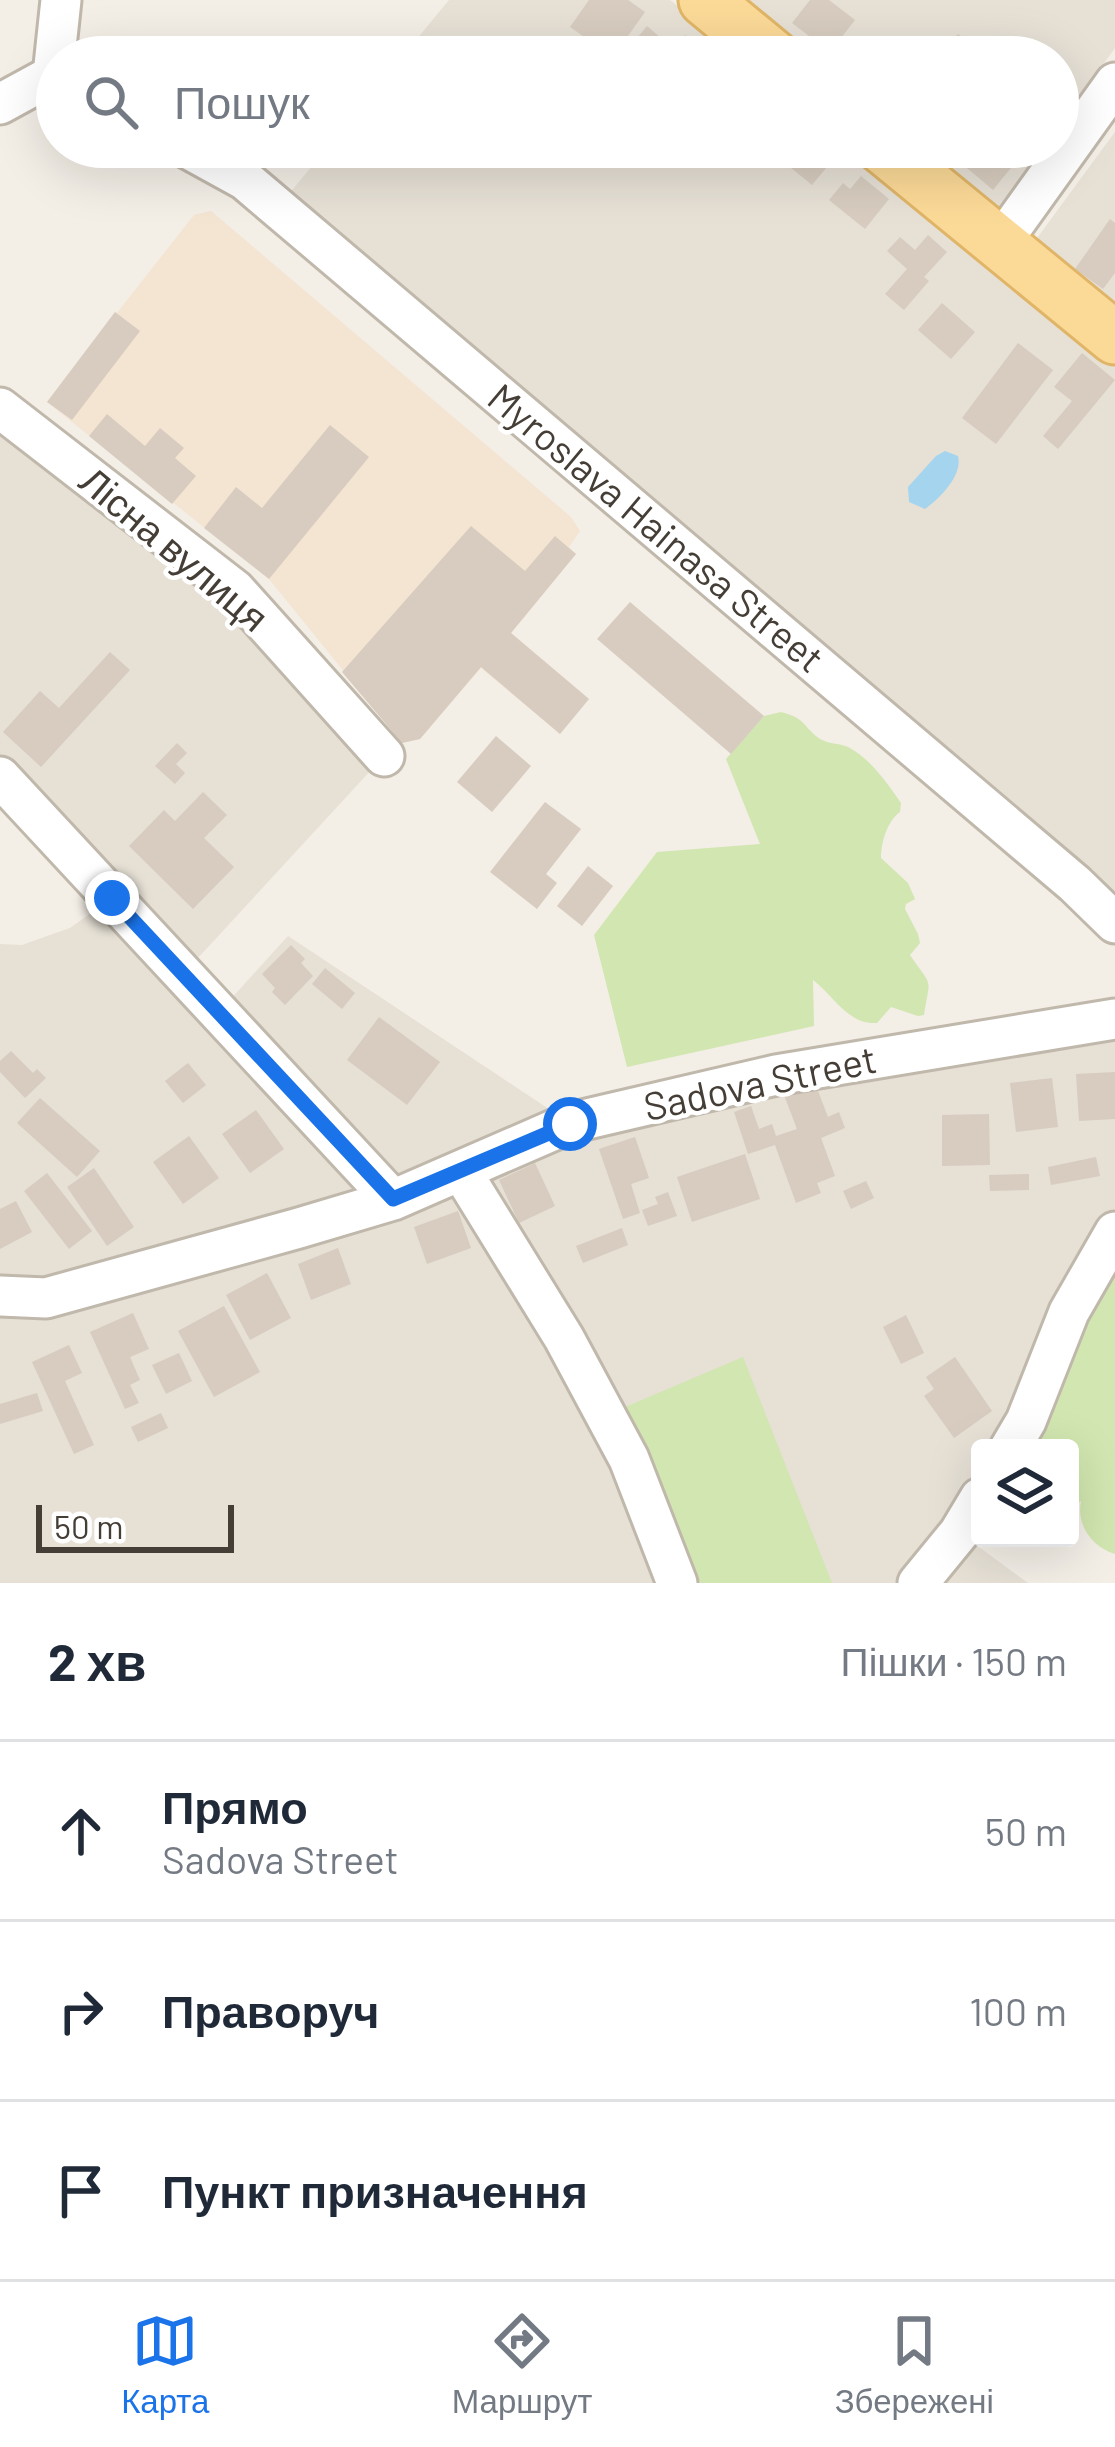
<!DOCTYPE html>
<html lang="uk">
<meta charset="utf-8">
<style>
body{margin:0;font-family:Barlow,sans-serif;background:#f6f6f7;color:#1f2937}
.controls{position:absolute;right:36px;bottom:36px;display:grid;overflow:hidden;border-radius:12px;box-shadow:0 12px 48px #0002}
.controls button{width:108px;height:108px;display:grid;place-items:center;padding:0;border:0;border-bottom:3px solid #e0e1e3;background:#fff;color:#1f2937;font:60px sans-serif}
.scale{position:absolute;left:36px;bottom:30px;width:198px;box-sizing:border-box;padding-left:12px;border:6px solid #453e36;border-top:0;font-size:33px;line-height:42px;white-space:nowrap;color:#453e36;-webkit-text-stroke:9px #fff;paint-order:stroke}
.stop{position:absolute;width:36px;height:36px;margin:-27px;border:9px solid #1a73e8;border-radius:50%;background:#fff}
.stop.end{background:#1a73e8;border-color:#fff;box-shadow:0 3px 12px #0008}
.list{margin:0;padding:0;list-style:none}
h2{display:flex;justify-content:space-between;align-items:center;height:156px;margin:0;padding:0 48px;font-size:51px}
h2 small{font-size:39px;font-weight:400;color:#747a83}
.list li{display:grid;grid-template-columns:78px 1fr auto;gap:36px;align-items:center;box-sizing:border-box;height:180px;padding:0 48px;border-top:3px solid #e0e1e3}
.list b{display:block;font-size:45px;white-space:nowrap}
.list p{margin:0;font-size:39px;white-space:nowrap;color:#747a83}
.list em{font-size:39px;font-style:normal;color:#747a83}
.icon{flex:none;width:66px;height:66px;fill:none;stroke:currentColor;stroke-width:2;stroke-linecap:round;stroke-linejoin:round}
.map{position:relative;flex:none;width:1115px;height:1583px;overflow:hidden}
.search{position:absolute;background:#fff;box-shadow:0 12px 48px #0002;left:36px;right:36px;top:36px;height:132px;display:flex;align-items:center;gap:30px;box-sizing:border-box;padding:0 42px;border-radius:66px;color:#747a83;font-size:45px}
.sheet{height:696px;background:#fff}
nav{display:flex;justify-content:space-around;align-items:center;box-sizing:border-box;height:168px;border-top:3px solid #e0e1e3;background:#fff;font-size:33px;color:#747a83}
nav a{display:grid;justify-items:center;gap:6px}
nav .on{color:#1a73e8}
.map>svg:first-child{display:block}
</style>
<div class="map">
<svg width="1115" height="1583" viewBox="0 0 1115 1583">
<rect width="100%" height="100%" fill="#f3eee6"/>
<path fill="#e6e0d5" d="M 449,0 L 670,0 L 741,57 L 402,57 Z
M 731,0 L 1115,0 L 1115,48 L 1058,127 L 1058,57 L 799,57 Z
M 1115,132 L 1115,313 L 1032,245 Z
M 328,147 L 854,147 L 1115,355 L 1115,896 L 282,202 Z
M 907,147 L 1044,147 L 999,209 L 981,209 Z
M 0,409 L 140,514 L 384,756 L 184,973 L 220,1011 L 288,936 L 570,1123 L 1115,1026 L 1115,1232 L 1010,1448 L 980,1448 L 980,1498 L 960,1533 L 1028,1583 L 0,1583 L 0,944 L 22,945 L 70,928 L 112,898 L 0,777 Z"/>
<path fill="#f4e4d2" d="M 211,211 L 571,517 L 580,531 L 569,547 L 576,554 L 511,633 L 589,699 L 560,734 L 481,668 L 420,739 L 402,743 L 269,579 L 47,402 L 194,215 Z"/>
<path fill="#d1e6b0" d="M 781,712 C 806,718 803,727 820,739 C 828,744 839,743 848,747 C 870,758 887,783 901,803 L 900,812 C 887,821 881,843 881,858 L 908,883 L 915,899 L 906,904 L 905,909 L 918,934 L 920,943 L 910,955 C 934,990 930,975 924,1015 L 918,1016 L 891,1007 L 877,1023 C 848,1025 834,996 813,980 L 814,1026 L 627,1067 L 594,935 L 657,852 L 760,844 L 726,759 L 764,716 Z
M 1115,1253 L 1115,1554 C 1092,1547 1076,1525 1081,1501 L 1070,1508 L 1070,1448 L 1040,1448 L 1042,1413 Z
M 743,1357 L 832,1583 L 690,1583 L 618,1410 Z"/>
<path fill="#a4d4ee" d="M 945,451 L 958,456 C 963,475 940,498 925,509 L 909,502 L 908,487 L 936,456 Z"/>
<path fill="#d7ccbf" d="M 589,0 L 628,0 L 645,12 L 613,57 L 570,27 Z
M 810,0 L 829,0 L 855,20 L 830,52 L 792,23 Z
M 647,26 L 674,49 L 685,35 L 712,57 L 621,57 Z
M 958,34 L 987,57 L 949,57 L 943,52 Z
M 790,147 L 827,147 L 837,155 L 812,185 L 780,159 Z
M 942,147 L 995,147 L 1015,163 L 993,190 Z
M 861,176 L 889,199 L 865,229 L 829,200 L 843,183 L 850,189 Z
M 1110,219 L 1115,223 L 1115,273 L 1103,289 L 1075,269 Z
M 928,235 L 947,252 L 924,277 L 929,281 L 904,310 L 885,294 L 907,269 L 887,251 L 900,237 L 915,250 Z
M 942,303 L 975,332 L 951,359 L 918,330 Z
M 115,312 L 140,331 L 72,420 L 47,402 Z
M 1018,343 L 1053,370 L 996,444 L 962,418 Z
M 1082,353 L 1115,380 L 1058,449 L 1043,436 L 1072,401 L 1054,387 Z
M 107,414 L 145,446 L 160,428 L 184,448 L 175,458 L 196,476 L 172,504 L 89,436 Z
M 330,425 L 369,457 L 269,579 L 204,528 L 236,487 L 262,508 Z
M 471,526 L 525,571 L 555,536 L 576,554 L 511,633 L 589,699 L 560,734 L 481,667 L 420,739 L 402,743 L 342,672 Z
M 630,602 L 764,716 L 731,754 L 597,639 Z
M 110,652 L 130,670 L 41,767 L 3,732 L 40,691 L 59,708 Z
M 496,736 L 531,766 L 492,812 L 457,782 Z
M 177,743 L 187,753 L 176,764 L 185,773 L 175,784 L 155,766 Z
M 203,792 L 227,815 L 204,838 L 234,867 L 193,909 L 129,846 L 164,810 L 175,821 Z
M 545,802 L 581,829 L 546,874 L 557,883 L 537,909 L 490,872 Z
M 588,866 L 613,886 L 582,926 L 557,906 Z
M 291,945 L 305,959 L 301,963 L 313,976 L 285,1005 L 272,992 L 275,988 L 262,974 Z
M 325,968 L 355,993 L 342,1009 L 312,984 Z
M 379,1017 L 440,1062 L 407,1105 L 347,1060 Z
M 11,1051 L 33,1073 L 37,1069 L 46,1078 L 25,1098 L 0,1072 L 0,1061 Z
M 188,1063 L 206,1085 L 183,1103 L 165,1081 Z
M 1115,1072 L 1115,1119 L 1079,1121 L 1076,1074 Z
M 1052,1078 L 1058,1127 L 1016,1132 L 1010,1083 Z
M 815,1083 L 828,1117 L 839,1112 L 845,1128 L 821,1138 L 835,1176 L 817,1183 L 821,1193 L 796,1203 L 775,1145 L 748,1154 L 734,1112 L 751,1106 L 759,1129 L 772,1124 L 776,1136 L 797,1129 L 784,1095 Z
M 40,1098 L 100,1151 L 77,1177 L 17,1123 Z
M 256,1110 L 284,1149 L 250,1173 L 222,1134 Z
M 989,1114 L 990,1165 L 942,1166 L 942,1115 Z
M 189,1136 L 219,1178 L 183,1204 L 153,1162 Z
M 635,1137 L 649,1178 L 631,1184 L 640,1213 L 623,1219 L 599,1149 Z
M 745,1154 L 760,1199 L 692,1222 L 677,1177 Z
M 1096,1157 L 1100,1176 L 1051,1185 L 1048,1167 Z
M 535,1163 L 555,1206 L 519,1223 L 499,1180 Z
M 94,1168 L 134,1227 L 107,1246 L 67,1187 Z
M 47,1173 L 92,1231 L 69,1249 L 24,1191 Z
M 1029,1174 L 1029,1190 L 990,1191 L 989,1175 Z
M 866,1181 L 874,1198 L 851,1209 L 843,1191 Z
M 668,1192 L 677,1216 L 648,1226 L 642,1210 L 658,1204 L 655,1197 Z
M 16,1201 L 32,1232 L 0,1249 L 0,1209 Z
M 458,1211 L 471,1248 L 427,1264 L 414,1227 Z
M 622,1228 L 628,1245 L 583,1263 L 576,1246 Z
M 338,1248 L 351,1284 L 311,1300 L 298,1264 Z
M 267,1273 L 291,1318 L 250,1340 L 226,1295 Z
M 224,1306 L 260,1372 L 214,1397 L 178,1331 Z
M 133,1313 L 149,1349 L 130,1357 L 140,1380 L 130,1385 L 139,1403 L 125,1409 L 90,1332 Z
M 906,1315 L 924,1353 L 901,1364 L 883,1327 Z
M 69,1345 L 82,1373 L 65,1381 L 94,1445 L 74,1454 L 32,1362 Z
M 179,1353 L 192,1381 L 166,1394 L 152,1365 Z
M 955,1357 L 992,1411 L 954,1438 L 924,1396 L 934,1389 L 926,1377 Z
M 37,1393 L 43,1411 L 0,1424 L 0,1404 Z
M 161,1413 L 168,1428 L 138,1442 L 131,1427 Z"/>
<g fill="none" stroke-linecap="round" stroke-linejoin="round">
<defs>
<path id="minor" d="M 57,77 L 53,75 L 61,0
M 0,104 L 53,75
M 185,147 L 245,180 L 1075,884 L 1115,923
M 999,245 L 1115,83
M 0,408 L 235,590 L 384,756
M 0,777 L 393,1200
M 461,1171 L 564,1338 L 629,1459 L 677,1583
M 0,1296 L 46,1298 L 299,1228 L 393,1200 L 570,1123 L 776,1075 L 1115,1019
M 1010,1448 L 1026,1421 L 1069,1312 L 1115,1232
M 918,1583 L 959,1533 L 980,1498"/>
<path id="major" d="M 705,0 L 774,57
M 882,147 L 1115,338"/>
</defs>
<use href="#minor" stroke="#c1b8ac" stroke-width="45"/>
<use href="#major" stroke="#e0b567" stroke-width="57"/>
<use href="#minor" stroke="#fff" stroke-width="39"/>
<use href="#major" stroke="#fbd997" stroke-width="51"/>
</g>
<g fill="none" stroke-linecap="round" stroke-linejoin="round">
<path stroke="#1a73e8" stroke-width="15" d="M 112,898 L 393,1199 L 570,1124"/>
</g>
<g text-anchor="middle" stroke-width="9" stroke-linejoin="round" paint-order="stroke">
<g font-size="39" fill="#453e36" stroke="#fff">
<text transform="translate(656 528) rotate(40)" y="14">Myroslava Hainasa Street</text>
<text transform="translate(174 549) rotate(40)" y="14">Лісна вулиця</text>
<text transform="translate(760 1083) rotate(-12)" y="14">Sadova Street</text>
</g>
</g>
</svg>
<div class="controls">
<button><svg class="icon" aria-label="layers" viewBox="0 0 24 24"><path d="M12 4l9 5-9 5-9-5zM3 14l9 5 9-5"/></svg></button>
</div>
<div class="scale">50 m</div>
<div class="stop" style="left:570px;top:1124px"></div>
<div class="stop end" style="left:112px;top:898px"></div>
<div class="search"><svg class="icon" aria-label="search" viewBox="0 0 24 24"><circle cx="10" cy="10" r="6"/><path d="M15 15l6 6"/></svg>Пошук</div>
</div>
<section class="sheet">
<h2>2 хв<small>Пішки · 150 m</small></h2>
<ul class="list">
<li><svg class="icon" aria-label="ahead" viewBox="0 0 24 24"><path d="M12 20V5M6 11l6-6 6 6"/></svg><div><b>Прямо</b><p>Sadova Street</p></div><em>50 m</em></li>
<li><svg class="icon" aria-label="right" viewBox="0 0 24 24"><path d="M7 20v-9h11M14 6l5 5-5 5"/></svg><div><b>Праворуч</b></div><em>100 m</em></li>
<li><svg class="icon" aria-label="arrive" viewBox="0 0 24 24"><path d="M6 21V4h12l-3 4 3 4H6"/></svg><div><b>Пункт призначення</b></div></li>
</ul>
</section>
<nav>
<a class="on"><svg class="icon" aria-label="map" viewBox="0 0 24 24"><path d="M3 6l6-2 6 2 6-2v14l-6 2-6-2-6 2zM9 4v14M15 6v14"/></svg>Карта</a>
<a><svg class="icon" aria-label="directions" viewBox="0 0 24 24"><path d="M12 3l9 9-9 9-9-9zM9 14v-3h6M13 9l2 2-2 2"/></svg>Маршрут</a>
<a><svg class="icon" aria-label="saved" viewBox="0 0 24 24"><path d="M7 4h10v16l-5-4-5 4z"/></svg>Збережені</a>
</nav>
